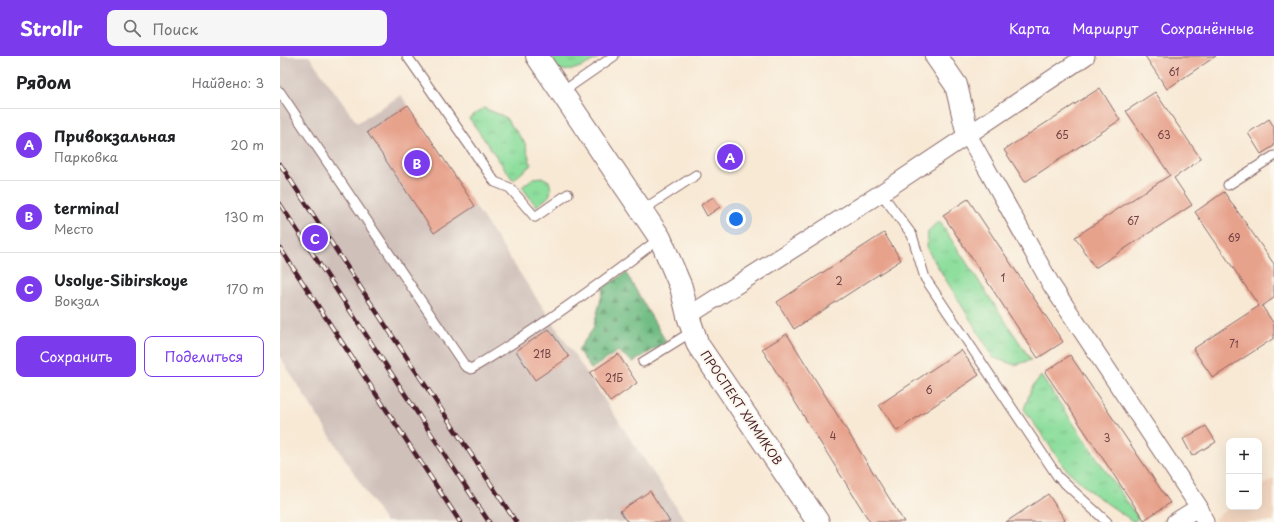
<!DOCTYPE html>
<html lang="ru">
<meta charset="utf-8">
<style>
body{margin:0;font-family:"Playpen Sans",sans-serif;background:#f6f6f6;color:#202124}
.controls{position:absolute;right:12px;bottom:12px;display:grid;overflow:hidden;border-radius:8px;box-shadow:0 4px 16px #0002}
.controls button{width:36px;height:36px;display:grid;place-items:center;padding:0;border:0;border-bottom:1px solid #e0e0e0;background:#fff;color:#202124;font:20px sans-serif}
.you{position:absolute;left:456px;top:163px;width:14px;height:14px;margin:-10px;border:3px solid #fff;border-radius:50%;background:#1a73e8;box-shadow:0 0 0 6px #1a73e833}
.badge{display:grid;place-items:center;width:26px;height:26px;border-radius:50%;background:#7c3aed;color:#fff;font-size:13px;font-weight:700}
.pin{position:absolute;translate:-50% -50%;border:2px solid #fff;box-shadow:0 1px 4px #0006}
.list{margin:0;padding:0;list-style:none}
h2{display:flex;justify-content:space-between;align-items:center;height:52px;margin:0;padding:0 16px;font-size:17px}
h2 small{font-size:13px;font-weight:400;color:#757577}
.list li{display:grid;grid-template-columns:26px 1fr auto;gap:12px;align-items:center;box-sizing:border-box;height:72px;padding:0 16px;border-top:1px solid #e0e0e0}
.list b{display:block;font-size:15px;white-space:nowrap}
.list p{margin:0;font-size:13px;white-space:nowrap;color:#757577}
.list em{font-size:13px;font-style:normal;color:#757577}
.actions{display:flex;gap:8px;padding:12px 16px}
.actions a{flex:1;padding:9px 0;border:1px solid #7c3aed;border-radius:8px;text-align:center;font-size:14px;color:#7c3aed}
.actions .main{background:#7c3aed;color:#fff}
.icon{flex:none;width:22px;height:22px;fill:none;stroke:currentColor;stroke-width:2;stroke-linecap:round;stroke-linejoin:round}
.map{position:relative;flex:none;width:994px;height:466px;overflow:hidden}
header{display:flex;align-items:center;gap:24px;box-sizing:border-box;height:56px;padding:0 20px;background:#7c3aed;color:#fff}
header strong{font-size:19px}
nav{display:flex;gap:22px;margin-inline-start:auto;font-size:14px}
.search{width:280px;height:36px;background:#f6f6f6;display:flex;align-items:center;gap:10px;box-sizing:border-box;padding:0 14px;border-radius:8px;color:#757577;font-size:15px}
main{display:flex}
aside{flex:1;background:#fff}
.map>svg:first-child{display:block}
</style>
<header>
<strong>Strollr</strong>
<div class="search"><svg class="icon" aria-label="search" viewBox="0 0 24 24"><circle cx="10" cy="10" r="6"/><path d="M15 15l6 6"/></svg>Поиск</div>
<nav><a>Карта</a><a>Маршрут</a><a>Сохранённые</a></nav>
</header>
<main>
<aside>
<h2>Рядом<small>Найдено: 3</small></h2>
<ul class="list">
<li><span class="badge">A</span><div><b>Привокзальная</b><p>Парковка</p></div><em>20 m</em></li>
<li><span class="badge">B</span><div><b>terminal</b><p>Место</p></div><em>130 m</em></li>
<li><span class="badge">C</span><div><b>Usolye-Sibirskoye</b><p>Вокзал</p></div><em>170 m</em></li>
</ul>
<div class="actions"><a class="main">Сохранить</a><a>Поделиться</a></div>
</aside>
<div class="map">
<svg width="994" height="466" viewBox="0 0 994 466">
<defs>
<pattern id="grass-tufts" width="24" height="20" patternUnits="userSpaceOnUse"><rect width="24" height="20" fill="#8ede9e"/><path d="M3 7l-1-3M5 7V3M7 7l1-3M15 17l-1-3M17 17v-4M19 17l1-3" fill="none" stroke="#7cbe88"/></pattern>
<pattern id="forest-firs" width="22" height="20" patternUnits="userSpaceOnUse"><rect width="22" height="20" fill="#72bd85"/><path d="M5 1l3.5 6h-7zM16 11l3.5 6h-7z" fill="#60996d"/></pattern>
</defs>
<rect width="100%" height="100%" fill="#fbf7ec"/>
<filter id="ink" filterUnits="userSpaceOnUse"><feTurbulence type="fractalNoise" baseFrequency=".025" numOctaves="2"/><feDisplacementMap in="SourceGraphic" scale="8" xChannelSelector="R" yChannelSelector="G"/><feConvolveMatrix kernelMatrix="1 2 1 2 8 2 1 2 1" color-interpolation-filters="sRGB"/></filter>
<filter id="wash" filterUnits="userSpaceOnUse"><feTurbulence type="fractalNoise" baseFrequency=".012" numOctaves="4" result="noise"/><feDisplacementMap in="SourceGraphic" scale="16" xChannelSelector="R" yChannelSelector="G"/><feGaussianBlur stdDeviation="0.9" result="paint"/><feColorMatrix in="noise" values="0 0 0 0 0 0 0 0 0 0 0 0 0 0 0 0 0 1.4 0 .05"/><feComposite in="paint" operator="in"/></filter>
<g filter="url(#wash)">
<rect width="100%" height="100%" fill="#f8e9d5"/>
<path fill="#f2d4be" d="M 994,422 L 994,466 L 936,466 L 934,463 L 951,451 L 979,451 L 979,432 Z"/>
<path fill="#cfc0ba" d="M 0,0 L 29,0 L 77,67 L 121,39 L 406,466 L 105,466 L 0,301 Z"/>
<path fill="url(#grass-tufts)" stroke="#6c7e64" d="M 269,0 L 321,0 C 312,6 289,19 279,13 C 275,11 272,4 269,0 Z
M 204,52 L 225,61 L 245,87 L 251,109 L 233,124 L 189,62 Z
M 262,121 L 269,125 C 274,141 267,142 256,150 L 242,131 L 253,122 Z
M 659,165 L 751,304 L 735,309 L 714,302 L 647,193 L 648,175 Z
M 761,320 L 858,462 L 854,466 L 812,437 L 786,413 L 744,353 L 752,331 Z"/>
<path fill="url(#forest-firs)" stroke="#5e6e58" d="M 346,217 L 386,286 L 353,306 L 338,295 L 311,313 L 298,294 L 313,273 L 324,231 Z"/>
<g id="blocks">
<path fill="#e7a28c" d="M 865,0 L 936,0 L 887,33 Z
M 820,32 L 840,64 L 745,126 L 724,94 Z
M 875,36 L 921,103 L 894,122 L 912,149 L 815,212 L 795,181 L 890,119 L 846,55 Z
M 128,49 L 195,150 L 154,177 L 87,76 Z
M 989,63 L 994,71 L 994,90 L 981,98 L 968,77 Z
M 944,136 L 994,208 L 994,242 L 982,250 L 994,268 L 994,282 L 933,322 L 913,293 L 979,250 L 915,156 Z
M 433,141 L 440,151 L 427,160 L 421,149 Z
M 688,143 L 783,286 L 758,302 L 663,159 Z
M 604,177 L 621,204 L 514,273 L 497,246 Z
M 269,273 L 289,301 L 255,324 L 236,295 Z
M 507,278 L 624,466 L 590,466 L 482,293 Z
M 681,294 L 699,319 L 617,375 L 599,349 Z
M 338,298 L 357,327 L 330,346 L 310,317 Z
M 790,299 L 890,447 L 864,464 L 765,316 Z
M 926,370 L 936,386 L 912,400 L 903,383 Z
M 370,435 L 390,466 L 348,466 L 340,455 Z
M 768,438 L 785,464 L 782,466 L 726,466 Z"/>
</g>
</g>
<g filter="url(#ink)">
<use href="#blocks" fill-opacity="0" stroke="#876666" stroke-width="1"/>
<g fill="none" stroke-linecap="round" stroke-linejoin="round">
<defs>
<path id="lane" d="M 127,0 L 215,126 L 230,132 L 255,161 L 288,138
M 0,36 L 185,310 L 191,313 C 257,274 319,229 380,182
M 282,36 L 334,0
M 948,129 L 994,100
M 601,137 L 632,179 L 645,222 L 778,421 L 827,466
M 361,155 L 416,119
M 363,306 L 413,275"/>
<path id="street" d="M 685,67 L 688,79 L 772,230 L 919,451 L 925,466
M 408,260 L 601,137 L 806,0
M 895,466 L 919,451"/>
<path id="secondary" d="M 257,0 L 380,182 L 401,231 L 408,260 L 418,289 L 538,466
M 656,0 L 676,29 L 688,79"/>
</defs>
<use href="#lane" stroke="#876666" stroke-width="11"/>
<use href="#street" stroke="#876666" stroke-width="19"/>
<use href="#secondary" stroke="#876666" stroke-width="24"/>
<use href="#lane" stroke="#fff" stroke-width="9"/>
<use href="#street" stroke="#fff" stroke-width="17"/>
<use href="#secondary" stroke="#fff" stroke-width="22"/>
<defs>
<path id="rail" d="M 0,108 L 90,246 L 236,466
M 0,148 L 209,466
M 0,192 L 180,466"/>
</defs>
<use href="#rail" stroke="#4a1f2b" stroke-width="4.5"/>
<use href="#rail" stroke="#fbf7ec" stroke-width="3" stroke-dasharray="9" stroke-linecap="butt"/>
</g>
</g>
<g text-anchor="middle" stroke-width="4" stroke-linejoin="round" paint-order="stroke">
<g font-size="10" fill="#714043">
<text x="894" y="20">61</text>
<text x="782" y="83">65</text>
<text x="884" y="83">63</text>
<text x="853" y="169">67</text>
<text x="954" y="186">69</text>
<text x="723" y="226">1</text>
<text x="559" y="229">2</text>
<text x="954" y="292">71</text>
<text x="262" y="302">21В</text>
<text x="334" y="326">21Б</text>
<text x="649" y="338">6</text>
<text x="553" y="384">4</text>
<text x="827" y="386">3</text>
</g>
<g font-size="12" fill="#4a1f2b" stroke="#fbf7ec">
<text transform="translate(461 352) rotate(56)" y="4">ПРОСПЕКТ ХИМИКОВ</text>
</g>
</g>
</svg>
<div class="controls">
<button>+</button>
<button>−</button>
</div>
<div class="you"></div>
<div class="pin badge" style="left:450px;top:101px">A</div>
<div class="pin badge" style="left:137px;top:107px">B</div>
<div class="pin badge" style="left:35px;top:182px">C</div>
</div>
</main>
